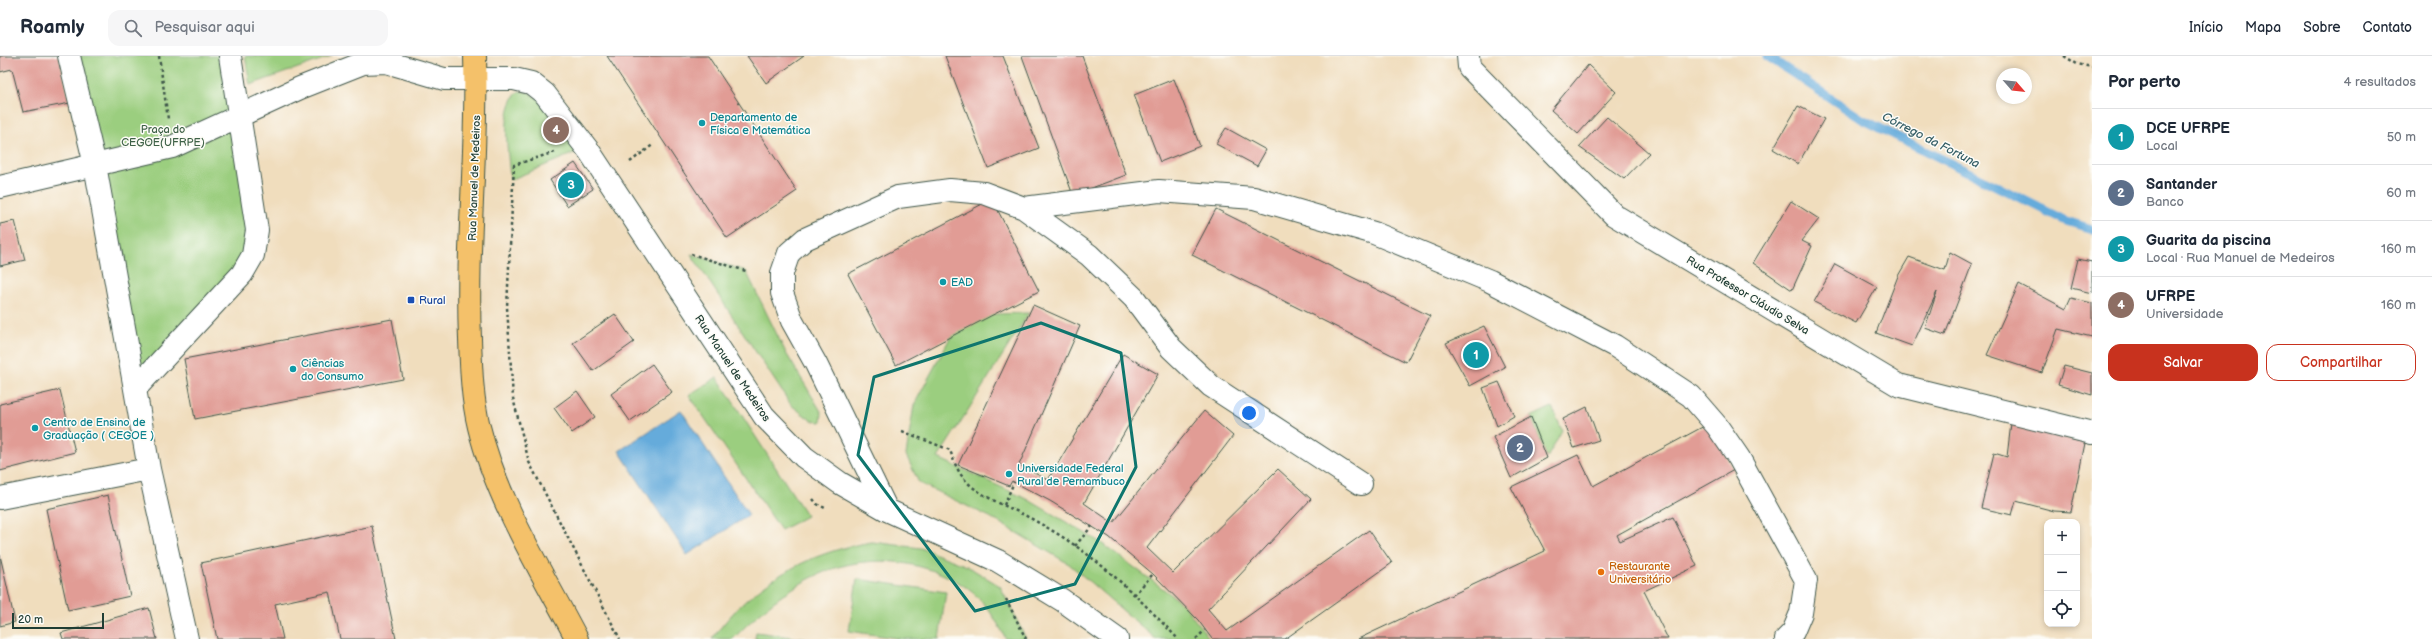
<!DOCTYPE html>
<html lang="pt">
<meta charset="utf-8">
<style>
body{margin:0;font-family:"Balsamiq Sans",sans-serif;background:#f6f6f7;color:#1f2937}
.controls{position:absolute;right:12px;bottom:12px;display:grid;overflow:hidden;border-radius:8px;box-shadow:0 2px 6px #0003}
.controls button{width:36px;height:36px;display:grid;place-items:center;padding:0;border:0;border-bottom:1px solid #e0e1e3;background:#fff;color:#1f2937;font:20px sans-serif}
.compass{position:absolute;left:1996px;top:12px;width:36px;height:36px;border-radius:50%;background:#fff;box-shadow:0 2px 6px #0003;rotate:118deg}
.scale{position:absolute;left:12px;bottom:10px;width:92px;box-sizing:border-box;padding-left:4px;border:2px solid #1f3d34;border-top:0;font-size:11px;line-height:14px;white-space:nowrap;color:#1f3d34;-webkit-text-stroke:3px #fdfcf7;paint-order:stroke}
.you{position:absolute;left:1249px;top:357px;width:14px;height:14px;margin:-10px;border:3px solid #fff;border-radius:50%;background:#1a73e8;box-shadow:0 0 0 6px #1a73e833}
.badge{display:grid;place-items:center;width:26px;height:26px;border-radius:50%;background:#c8321e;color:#fff;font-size:13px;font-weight:700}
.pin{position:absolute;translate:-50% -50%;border:2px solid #fff;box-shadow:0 1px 4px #0006}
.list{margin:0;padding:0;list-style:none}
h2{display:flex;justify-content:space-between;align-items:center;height:52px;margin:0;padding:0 16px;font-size:17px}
h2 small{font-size:13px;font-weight:400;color:#747a83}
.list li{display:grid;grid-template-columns:26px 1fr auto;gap:12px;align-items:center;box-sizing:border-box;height:56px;padding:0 16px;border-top:1px solid #e0e1e3}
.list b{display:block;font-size:15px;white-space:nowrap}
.list p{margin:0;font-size:13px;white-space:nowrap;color:#747a83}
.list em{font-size:13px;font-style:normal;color:#747a83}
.actions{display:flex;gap:8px;padding:12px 16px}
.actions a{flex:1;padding:9px 0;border:1px solid #c8321e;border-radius:12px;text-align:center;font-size:14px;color:#c8321e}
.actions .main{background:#c8321e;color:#fff}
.icon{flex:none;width:22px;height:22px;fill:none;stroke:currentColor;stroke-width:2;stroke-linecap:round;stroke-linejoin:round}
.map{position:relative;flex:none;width:2092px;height:583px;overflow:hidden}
header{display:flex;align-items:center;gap:24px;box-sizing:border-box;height:56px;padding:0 20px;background:#fff;border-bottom:1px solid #e0e1e3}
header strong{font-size:19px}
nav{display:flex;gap:22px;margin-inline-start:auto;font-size:14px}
.search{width:280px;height:36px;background:#f6f6f7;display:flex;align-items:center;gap:10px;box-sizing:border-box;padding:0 14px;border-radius:12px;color:#747a83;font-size:15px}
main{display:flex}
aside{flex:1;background:#fff}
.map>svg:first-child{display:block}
</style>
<header>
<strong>Roamly</strong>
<div class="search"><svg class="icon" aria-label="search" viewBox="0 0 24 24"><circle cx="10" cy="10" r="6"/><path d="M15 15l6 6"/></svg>Pesquisar aqui</div>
<nav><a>Início</a><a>Mapa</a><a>Sobre</a><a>Contato</a></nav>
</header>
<main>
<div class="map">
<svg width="2092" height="583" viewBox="0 0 2092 583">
<rect width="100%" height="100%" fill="#fdfcf7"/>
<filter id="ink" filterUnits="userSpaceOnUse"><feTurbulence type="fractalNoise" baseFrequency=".025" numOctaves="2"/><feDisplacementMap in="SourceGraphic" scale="8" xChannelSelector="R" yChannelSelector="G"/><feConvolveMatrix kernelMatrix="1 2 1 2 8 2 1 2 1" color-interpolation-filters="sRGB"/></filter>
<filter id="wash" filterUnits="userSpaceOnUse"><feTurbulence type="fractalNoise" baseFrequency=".012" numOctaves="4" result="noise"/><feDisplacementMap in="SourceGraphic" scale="16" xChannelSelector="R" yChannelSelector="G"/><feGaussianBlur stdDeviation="0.9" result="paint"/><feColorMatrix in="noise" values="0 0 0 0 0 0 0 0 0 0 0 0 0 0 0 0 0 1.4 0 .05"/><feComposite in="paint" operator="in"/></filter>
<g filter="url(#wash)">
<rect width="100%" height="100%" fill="#f0ddbd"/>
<path fill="#9bce7f" stroke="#5d865a" d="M 71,0 L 226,0 L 260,204 L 132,330 Z
M 245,0 L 332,0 L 250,29 Z
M 519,35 L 528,36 L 539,43 L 577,96 L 510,124 C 509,99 499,53 519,35 Z
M 691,198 L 746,215 L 786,297 L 822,357 L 821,366 L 812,365 L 791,349 Z
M 1029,257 L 938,402 L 1027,443 L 1100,486 L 1181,546 L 1210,583 L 1156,583 L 1069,508 L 990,461 L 919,427 L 906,399 L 914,349 L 951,280 L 993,258 Z
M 717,321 L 807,460 L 781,474 L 689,339 Z
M 1552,351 L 1562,374 L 1547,402 L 1531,361 Z
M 872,486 L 921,492 L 967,510 L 1000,530 L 1026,583 L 1006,583 C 986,543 965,523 921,511 C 844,490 785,529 733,583 L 712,583 C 750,529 807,496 872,486 Z
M 857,523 L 946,536 L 939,583 L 903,583 L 849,575 Z
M 756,576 L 806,583 L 755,583 Z"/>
<path fill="#65abdb" stroke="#427488" d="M 681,354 L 749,459 L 687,499 L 619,395 Z"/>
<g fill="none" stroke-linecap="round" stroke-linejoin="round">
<path stroke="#65abdb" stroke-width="9" d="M 1767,0 L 1862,63 L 2066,165 L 2092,173"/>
</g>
<g id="blocks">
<path fill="#e19c95" d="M 0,0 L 59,0 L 70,47 L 23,56 L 12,13 L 0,16 Z
M 607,0 L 708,0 L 797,135 L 727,182 Z
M 747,0 L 804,0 L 766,27 Z
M 945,0 L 1003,0 L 1039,92 L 988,112 Z
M 1022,0 L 1082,0 L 1126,119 L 1073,139 Z
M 1588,9 L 1616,36 L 1578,78 L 1551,54 Z
M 1174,23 L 1200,90 L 1160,106 L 1134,39 Z
M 1798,50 L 1824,63 L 1798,108 L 1773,93 Z
M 1607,61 L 1649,97 L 1624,123 L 1579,91 Z
M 1226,72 L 1266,94 L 1257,110 L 1216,88 Z
M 575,107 L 593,133 L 567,150 L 550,124 Z
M 992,143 L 1039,235 L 896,309 L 848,218 Z
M 1791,145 L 1819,163 L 1802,185 L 1812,190 L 1792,234 L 1753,207 Z
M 1216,153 L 1430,260 L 1406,306 L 1192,199 Z
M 15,165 L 25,204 L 0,210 L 0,168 Z
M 1950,196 L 1972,208 L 1945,279 L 1925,272 L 1937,236 L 1912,290 L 1876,277 L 1898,220 L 1909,201 L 1945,214 Z
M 2078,203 L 2092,206 L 2092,237 L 2071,232 Z
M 1835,208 L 1877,231 L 1856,267 L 1814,246 Z
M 2019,228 L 2066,253 L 2071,242 L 2092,247 L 2092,281 L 2058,273 L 2042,317 L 1987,299 Z
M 1033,249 L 1080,270 L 1019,409 L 1048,424 L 1123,298 L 1158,318 L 1084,447 L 1113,467 L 1204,355 L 1233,380 L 1147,492 L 1173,517 L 1278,413 L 1311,443 L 1208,553 L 1227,575 L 1369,474 L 1392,507 L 1285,583 L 1212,583 L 1198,564 L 1153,518 L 1109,481 L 1050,445 L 1012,425 L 1009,430 L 958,409 Z
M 615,258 L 634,286 L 593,315 L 573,287 Z
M 392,263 L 403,323 L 195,363 L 184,303 Z
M 1484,270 L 1505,311 L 1470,330 L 1446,287 Z
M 652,308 L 672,336 L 630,365 L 611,338 Z
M 2064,310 L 2092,317 L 2092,339 L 2058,329 Z
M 1499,326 L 1514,360 L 1497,370 L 1483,332 Z
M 60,334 L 75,396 L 0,415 L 0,348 Z
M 577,335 L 595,361 L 572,377 L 554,352 Z
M 1587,351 L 1599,384 L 1574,392 L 1563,363 Z
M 1531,361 L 1547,402 L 1511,422 L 1493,381 Z
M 2011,367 L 2085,387 L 2071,456 L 2054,455 L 2016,445 L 2012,459 L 1981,452 L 1994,397 L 2007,401 Z
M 1708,368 L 1734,414 L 1617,479 L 1620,485 L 1673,461 L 1697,510 L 1644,535 L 1668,583 L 1358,583 L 1545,495 L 1511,431 L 1578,399 L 1593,430 Z
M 108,439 L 130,540 L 68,554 L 46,453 Z
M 372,470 L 396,583 L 340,583 L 330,536 L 275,548 L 283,583 L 217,583 L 201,507 Z
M 0,499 L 15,566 L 0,570 Z
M 149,552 L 157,583 L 63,583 L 61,577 Z"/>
</g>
</g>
<g filter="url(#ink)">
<use href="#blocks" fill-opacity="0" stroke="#3e5549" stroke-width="1"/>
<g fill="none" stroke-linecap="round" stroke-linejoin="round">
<defs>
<path id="minor" d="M 69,0 L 95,109 L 135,333
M 1468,0 L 1469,11 L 1614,159 L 1898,329 L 2092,377
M 0,131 L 172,91 L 300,32 L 363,7 L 386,6 L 444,23 L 514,23 L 531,27 L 545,38 L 589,95 L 764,360 L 804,401 L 840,427 L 887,454 L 998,505 L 1062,544 L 1117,583
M 1024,152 L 1159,135 L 1254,142 L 1374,177 L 1490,225 L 1615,290 L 1691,340 L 1717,370 L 1739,402 L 1806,524 L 1801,557 L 1793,576 L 1786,583
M 0,442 L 149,413
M 887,454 L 816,308 L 792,265 L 782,237 L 782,217 L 789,197 L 805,183 L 898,141 L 950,134 L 984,137 L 1024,152 L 1089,199 L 1134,242 L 1171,292 L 1211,330 L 1361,428
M 187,583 L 149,413 L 135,333 L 242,218 L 253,199 L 257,174 L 230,0"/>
<path id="major" d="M 475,0 C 478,94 466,189 470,283 C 471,311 472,343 479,371 C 497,445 542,516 577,583"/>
</defs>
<use href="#minor" stroke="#3e5549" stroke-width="24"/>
<use href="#major" stroke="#3e5549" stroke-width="24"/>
<path stroke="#3e5549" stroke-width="2.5" stroke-dasharray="3 3" stroke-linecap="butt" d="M 159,0 L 168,63
M 2064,0 L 2077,8 L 2092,11
M 555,96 L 514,109 L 507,251 L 513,342 L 529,406 L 620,583
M 630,106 L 654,88
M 691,198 L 746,215
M 902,375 L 950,394 C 954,406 958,417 967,426 C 984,443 1010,451 1030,462 C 1043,469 1055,476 1067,484 C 1108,511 1145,548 1178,583
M 813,443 L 817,448 L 825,452
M 1004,449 L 1014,426
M 1075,490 L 1092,470
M 1134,539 L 1153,518
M 1006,543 L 1026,583
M 1196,583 L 1205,574"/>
<use href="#minor" stroke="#fff" stroke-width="22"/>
<use href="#major" stroke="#f4c16a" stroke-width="22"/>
</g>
</g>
<path fill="none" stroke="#0f766e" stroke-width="3" stroke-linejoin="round" d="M 1041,267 L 1121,297 L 1136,411 L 1075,528 L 975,555 L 858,399 L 874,321 Z"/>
<g fill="#0f9aa8" stroke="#fdfcf7" stroke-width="1.5">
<circle cx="702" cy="67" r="4"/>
<circle cx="943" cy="226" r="4"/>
<circle cx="293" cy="313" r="4"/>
<circle cx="35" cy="372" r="4"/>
<circle cx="1009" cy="418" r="4"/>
</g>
<rect fill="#1a4fb4" stroke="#fdfcf7" stroke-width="1.5" x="407" y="240" width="8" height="8" rx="2"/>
<circle fill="#e8710a" stroke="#fdfcf7" stroke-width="1.5" cx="1601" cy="516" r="4"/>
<g text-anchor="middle" stroke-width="3" stroke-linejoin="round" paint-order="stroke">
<g font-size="11" fill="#0d838f" stroke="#fdfcf7" text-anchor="start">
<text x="710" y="65">Departamento de<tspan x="710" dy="13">Física e Matemática</tspan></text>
<text x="951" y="230">EAD</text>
<text x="301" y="311">Ciências<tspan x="301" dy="13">do Consumo</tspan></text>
<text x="43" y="370">Centro de Ensino de<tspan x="43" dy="13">Graduação ( CEGOE )</tspan></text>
<text x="1017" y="416">Universidade Federal<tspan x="1017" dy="13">Rural de Pernambuco</tspan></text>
</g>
<g font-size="11" fill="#3e6147" stroke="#fdfcf7">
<text x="163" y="77">Praça do<tspan x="163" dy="13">CEGOE(UFRPE)</tspan></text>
</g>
<g font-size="11" fill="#1f3d34" stroke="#fdfcf7">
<text transform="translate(474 122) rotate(-88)" y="4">Rua Manuel de Medeiros</text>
<text transform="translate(1748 239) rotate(31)" y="4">Rua Professor Cláudio Selva</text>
<text transform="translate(733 312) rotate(56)" y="4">Rua Manuel de Medeiros</text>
</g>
<g font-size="11" fill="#164399" stroke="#fdfcf7" text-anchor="start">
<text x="419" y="248">Rural</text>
</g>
<g font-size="11" fill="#c56008" stroke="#fdfcf7" text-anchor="start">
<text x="1609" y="514">Restaurante<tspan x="1609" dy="13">Universitário</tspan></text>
</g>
<g font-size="12" font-style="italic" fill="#345e66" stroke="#fdfcf7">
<text transform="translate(1931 84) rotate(27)" y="4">Córrego da Fortuna</text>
</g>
</g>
</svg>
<div class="controls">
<button>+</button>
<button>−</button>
<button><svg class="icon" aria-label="locate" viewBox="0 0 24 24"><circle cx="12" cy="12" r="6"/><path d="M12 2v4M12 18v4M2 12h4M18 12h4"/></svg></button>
</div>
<svg class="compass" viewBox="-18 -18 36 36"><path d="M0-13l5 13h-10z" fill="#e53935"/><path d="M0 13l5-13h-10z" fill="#747a83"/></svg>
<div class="scale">20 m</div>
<div class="you"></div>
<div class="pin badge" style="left:1476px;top:299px;background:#0f9aa8">1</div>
<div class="pin badge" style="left:1520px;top:392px;background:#5c6f8a">2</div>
<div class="pin badge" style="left:571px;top:129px;background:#0f9aa8">3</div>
<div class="pin badge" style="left:556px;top:74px;background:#8d6e63">4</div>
</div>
<aside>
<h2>Por perto<small>4 resultados</small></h2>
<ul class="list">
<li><span class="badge" style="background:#0f9aa8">1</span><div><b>DCE UFRPE</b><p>Local</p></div><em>50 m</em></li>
<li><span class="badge" style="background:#5c6f8a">2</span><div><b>Santander</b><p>Banco</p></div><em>60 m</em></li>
<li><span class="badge" style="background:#0f9aa8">3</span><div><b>Guarita da piscina</b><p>Local · Rua Manuel de Medeiros</p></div><em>160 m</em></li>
<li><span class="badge" style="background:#8d6e63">4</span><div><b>UFRPE</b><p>Universidade</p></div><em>160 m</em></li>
</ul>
<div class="actions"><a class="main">Salvar</a><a>Compartilhar</a></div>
</aside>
</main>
